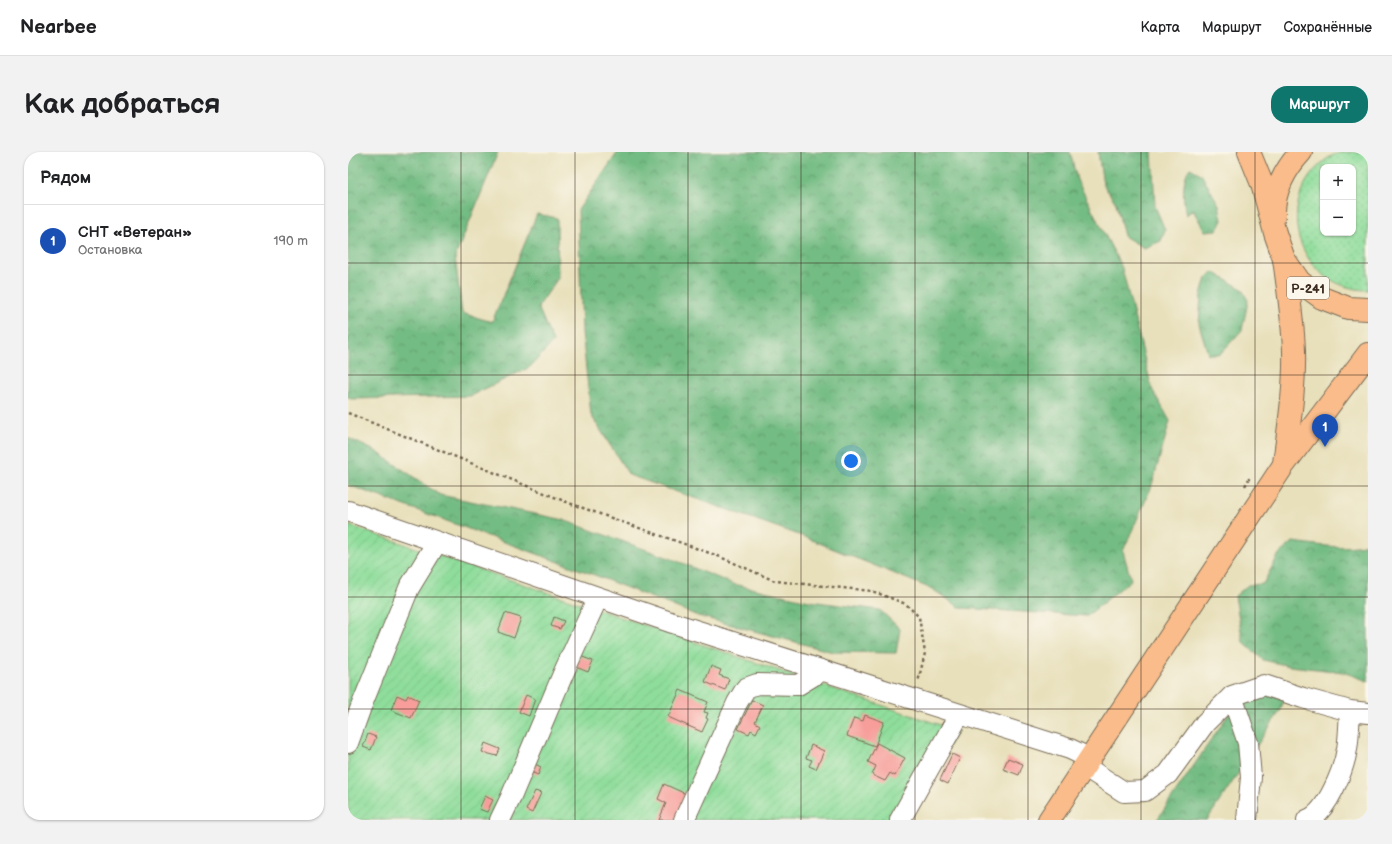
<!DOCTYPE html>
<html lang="ru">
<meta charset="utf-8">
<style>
body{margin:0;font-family:"Balsamiq Sans",sans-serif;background:#f2f2f2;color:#202124}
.controls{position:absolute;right:12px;top:12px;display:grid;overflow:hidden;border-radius:8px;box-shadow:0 1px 3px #0004}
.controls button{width:36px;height:36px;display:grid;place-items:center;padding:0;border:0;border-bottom:1px solid #e0e0e0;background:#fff;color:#202124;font:20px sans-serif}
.you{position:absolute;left:503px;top:309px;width:14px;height:14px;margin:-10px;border:3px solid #fff;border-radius:50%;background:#1a73e8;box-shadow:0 0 0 6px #1a73e833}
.badge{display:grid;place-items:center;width:26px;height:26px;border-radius:50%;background:#0f766e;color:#fff;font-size:13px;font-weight:700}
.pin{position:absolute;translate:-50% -33px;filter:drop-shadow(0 1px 2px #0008)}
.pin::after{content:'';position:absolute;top:21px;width:14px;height:12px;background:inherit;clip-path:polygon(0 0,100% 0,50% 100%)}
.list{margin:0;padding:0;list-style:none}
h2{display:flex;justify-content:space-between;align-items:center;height:52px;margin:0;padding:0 16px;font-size:17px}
h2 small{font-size:13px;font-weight:400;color:#757577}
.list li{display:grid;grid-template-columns:26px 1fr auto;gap:12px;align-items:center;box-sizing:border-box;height:72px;padding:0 16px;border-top:1px solid #e0e0e0}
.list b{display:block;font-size:15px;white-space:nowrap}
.list p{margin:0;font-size:13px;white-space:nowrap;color:#757577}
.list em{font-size:13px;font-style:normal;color:#757577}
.map{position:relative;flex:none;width:1020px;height:668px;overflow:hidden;border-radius:16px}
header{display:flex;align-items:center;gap:24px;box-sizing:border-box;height:56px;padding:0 20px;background:#fff;border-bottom:1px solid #e0e0e0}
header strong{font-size:19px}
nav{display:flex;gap:22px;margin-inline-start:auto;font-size:14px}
.intro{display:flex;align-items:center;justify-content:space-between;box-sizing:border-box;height:96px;padding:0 24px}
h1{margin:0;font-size:28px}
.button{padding:10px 18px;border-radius:16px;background:#0f766e;color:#fff;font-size:14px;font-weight:700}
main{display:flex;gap:24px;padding:0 24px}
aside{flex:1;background:#fff;border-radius:16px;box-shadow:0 1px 3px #0004}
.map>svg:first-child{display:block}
</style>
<header>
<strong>Nearbee</strong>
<nav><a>Карта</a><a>Маршрут</a><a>Сохранённые</a></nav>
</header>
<div class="intro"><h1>Как добраться</h1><a class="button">Маршрут</a></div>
<main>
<aside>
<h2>Рядом<small></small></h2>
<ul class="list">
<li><span class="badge" style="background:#1a4fb4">1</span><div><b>СНТ «Ветеран»</b><p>Остановка</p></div><em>190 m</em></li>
</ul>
</aside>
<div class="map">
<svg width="1020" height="668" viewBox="0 0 1020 668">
<defs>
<pattern id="grass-dots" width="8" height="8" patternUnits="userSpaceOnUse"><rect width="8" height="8" fill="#8fdd9b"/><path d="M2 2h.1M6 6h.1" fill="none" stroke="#7cbe85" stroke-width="1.8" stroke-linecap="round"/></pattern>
<pattern id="forest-crowns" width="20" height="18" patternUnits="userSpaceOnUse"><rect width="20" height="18" fill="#73bc83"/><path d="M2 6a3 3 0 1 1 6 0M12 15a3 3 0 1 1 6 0" fill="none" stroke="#60996b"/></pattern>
<pattern id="garden-furrows" width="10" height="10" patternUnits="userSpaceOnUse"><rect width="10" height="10" fill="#8fdd9b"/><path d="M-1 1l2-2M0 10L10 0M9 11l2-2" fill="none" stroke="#7cbe85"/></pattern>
</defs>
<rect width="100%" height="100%" fill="#fbf7ec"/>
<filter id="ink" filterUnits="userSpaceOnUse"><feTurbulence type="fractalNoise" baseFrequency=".025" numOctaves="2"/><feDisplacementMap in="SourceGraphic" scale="8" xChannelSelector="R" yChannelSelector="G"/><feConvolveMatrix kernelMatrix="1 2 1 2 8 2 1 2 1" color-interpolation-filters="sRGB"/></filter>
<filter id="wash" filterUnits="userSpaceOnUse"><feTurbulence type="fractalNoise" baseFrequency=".012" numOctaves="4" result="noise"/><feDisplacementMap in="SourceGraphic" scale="16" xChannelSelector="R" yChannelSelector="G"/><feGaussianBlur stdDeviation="0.9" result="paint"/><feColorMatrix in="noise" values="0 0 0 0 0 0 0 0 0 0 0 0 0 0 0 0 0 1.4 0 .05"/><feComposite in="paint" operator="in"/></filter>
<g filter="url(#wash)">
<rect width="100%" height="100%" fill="#e8e0bb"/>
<path fill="url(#grass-dots)" stroke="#65845c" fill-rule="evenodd" d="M 994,0 L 1020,0 L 1020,138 C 1005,138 990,133 977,124 C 938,94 939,35 980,6 C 984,3 989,2 994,0 ZM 975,15 L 1005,15 L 1005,81 L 975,81 Z"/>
<path fill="url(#forest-crowns)" stroke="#577350" d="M 0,0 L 150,0 L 107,105 L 114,161 L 144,170 L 189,62 L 209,66 L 210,126 L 190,155 L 205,190 L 182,215 L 122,244 L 4,247 L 0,246 Z
M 270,0 L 722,0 L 729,28 L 774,116 L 804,237 L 822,269 L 803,336 L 775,399 L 783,428 L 739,464 L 613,456 L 584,437 L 454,384 L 281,323 L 243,263 L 234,180 L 230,58 Z
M 750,0 L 804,0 L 807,54 L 817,78 L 813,89 L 796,96 L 776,84 L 768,51 L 755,32 Z
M 842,16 L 853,22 L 871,53 L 874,68 L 869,78 L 857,79 L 845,58 L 838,63 C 835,50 833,27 842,16 Z
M 865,120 L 894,137 L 900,149 L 894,178 L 872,202 L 860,202 L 851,172 L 853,143 L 858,126 Z
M 0,286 L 29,300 L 92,343 L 212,367 L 324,407 L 385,432 L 461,449 L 532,458 L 552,477 L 548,501 L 485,500 L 350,464 L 244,422 L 0,333 Z
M 945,390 C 970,393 996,398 1020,392 L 1020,529 L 995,520 L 942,514 L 915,508 L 895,490 L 887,444 L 900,433 L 915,432 L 931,402 Z
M 901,532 L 937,546 L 932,559 L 859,668 L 809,668 Z"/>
<path fill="url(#garden-furrows)" stroke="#65845c" d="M 0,373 L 610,579 L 553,668 L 0,668 Z"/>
<g id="blocks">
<path fill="#f79d9a" d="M 157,461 L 173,466 L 166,486 L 150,480 Z
M 206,465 L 216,469 L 212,477 L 203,474 Z
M 232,504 L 245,509 L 240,520 L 228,515 Z
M 363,514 L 373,518 L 371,523 L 381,527 L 377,538 L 357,530 Z
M 332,538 L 360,550 L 356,560 L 360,561 L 358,566 L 360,567 L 354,580 L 320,565 Z
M 49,543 L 58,547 L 60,543 L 71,548 L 63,566 L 43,558 Z
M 178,543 L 187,547 L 181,564 L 171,560 Z
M 404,548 L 415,553 L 407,570 L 412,573 L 408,581 L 403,578 L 401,582 L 390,577 Z
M 517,563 L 536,570 L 527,594 L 499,584 L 506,566 L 515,569 Z
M 20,582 L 28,585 L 23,598 L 15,595 Z
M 137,591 L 152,597 L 149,604 L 134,600 Z
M 529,591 L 557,606 L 547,624 L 542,621 L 537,629 L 524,623 L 528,614 L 520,610 Z
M 463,593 L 476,599 L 468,617 L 461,614 L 464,608 L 458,606 Z
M 604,602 L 612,606 L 600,632 L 592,628 Z
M 660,606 L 675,612 L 671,623 L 655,617 Z
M 187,612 L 193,615 L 190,623 L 183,620 Z
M 316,632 L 338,642 L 327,668 L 311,668 L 318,651 L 310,647 Z
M 187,639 L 193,641 L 184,661 L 178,658 Z
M 137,644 L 145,648 L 139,660 L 131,657 Z"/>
</g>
</g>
<g filter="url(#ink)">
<use href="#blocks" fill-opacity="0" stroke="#786a55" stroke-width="1"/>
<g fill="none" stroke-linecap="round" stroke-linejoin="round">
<defs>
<path id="minor" d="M 0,359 L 325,471 L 722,597 L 741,606
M 884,544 L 900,591 L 903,625 L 899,668
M 0,591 L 13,555 L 61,436 L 89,390
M 736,614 L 776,640 L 797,639 L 820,622 L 857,571 L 884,544 L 916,533 L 955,546 L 1002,559 L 1020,561
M 152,668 L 163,645 L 215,522 L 250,445
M 336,668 L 389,551 L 398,536 L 409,532 L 450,533 L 473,519
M 552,668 L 611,563
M 959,668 C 979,661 996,617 999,597 C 1001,585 1001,572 1002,559"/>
<path id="major" d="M 936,311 C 941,274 947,236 946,199 C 945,168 940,137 936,107
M 701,668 L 935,314 L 1020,202"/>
<path id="highway" d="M 901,0 L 914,32 L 927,81 L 936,107 L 952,130 L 974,146 L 1000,156 L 1020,157
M 926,64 C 925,40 937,17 953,0"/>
</defs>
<use href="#minor" stroke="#786a55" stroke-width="22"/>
<use href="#major" stroke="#786a55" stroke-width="24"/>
<use href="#highway" stroke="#786a55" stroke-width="24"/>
<path stroke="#786a55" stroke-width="2.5" stroke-dasharray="3 3" stroke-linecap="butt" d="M 0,261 L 221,351 L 370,404 L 427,429 L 524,439 L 558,452 L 571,465 L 577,501 L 570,530
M 897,334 L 902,325"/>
<use href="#minor" stroke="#fff" stroke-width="20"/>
<use href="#major" stroke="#f9bc8a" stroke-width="22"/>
<use href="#highway" stroke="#f9bc8a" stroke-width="22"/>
</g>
</g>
<path fill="none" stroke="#3b2a1e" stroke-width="1" stroke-opacity="0.55" d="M 113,0 L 113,668M 227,0 L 227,668M 340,0 L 340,668M 453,0 L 453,668M 567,0 L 567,668M 680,0 L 680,668M 793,0 L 793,668M 907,0 L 907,668M 0,111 L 1020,111M 0,223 L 1020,223M 0,334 L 1020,334M 0,445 L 1020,445M 0,557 L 1020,557"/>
<g text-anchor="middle" stroke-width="3" stroke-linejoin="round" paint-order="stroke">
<rect fill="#fbf7ec" stroke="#75685c" stroke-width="1" x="939" y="125" width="42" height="22" rx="3"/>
<g font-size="13" font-weight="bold" fill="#3b2a1e">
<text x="960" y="141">Р-241</text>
</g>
</g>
</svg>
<div class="controls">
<button>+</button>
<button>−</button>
</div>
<div class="you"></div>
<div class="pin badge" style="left:977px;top:295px;background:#1a4fb4">1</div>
</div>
</main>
